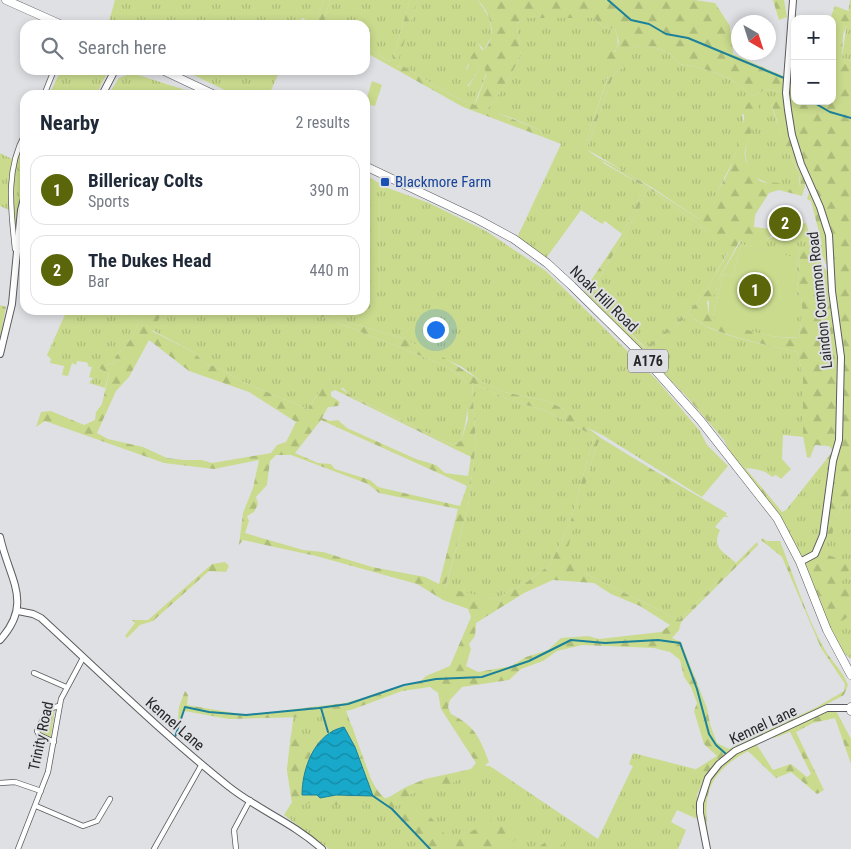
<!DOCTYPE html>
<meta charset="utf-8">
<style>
body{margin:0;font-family:"Roboto Condensed",sans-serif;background:#f6f6f7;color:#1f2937}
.controls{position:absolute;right:15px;top:15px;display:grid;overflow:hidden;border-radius:10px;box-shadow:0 2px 8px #0003}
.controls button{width:45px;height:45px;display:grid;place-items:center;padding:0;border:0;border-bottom:1px solid #e0e1e3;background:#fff;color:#1f2937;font:25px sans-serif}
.compass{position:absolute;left:731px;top:15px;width:45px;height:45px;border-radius:50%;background:#fff;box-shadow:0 2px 8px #0003;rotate:141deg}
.you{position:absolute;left:435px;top:329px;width:18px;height:18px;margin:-12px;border:4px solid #fff;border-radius:50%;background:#1a73e8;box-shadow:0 0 0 8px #1a73e833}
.badge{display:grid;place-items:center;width:32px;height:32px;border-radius:50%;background:#5b660a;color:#fff;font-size:16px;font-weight:700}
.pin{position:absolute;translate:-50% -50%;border:2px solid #fff;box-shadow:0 1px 5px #0006}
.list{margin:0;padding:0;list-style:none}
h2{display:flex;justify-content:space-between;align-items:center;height:65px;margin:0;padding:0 20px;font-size:21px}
h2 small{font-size:16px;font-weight:400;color:#747a83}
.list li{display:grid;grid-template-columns:32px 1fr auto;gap:15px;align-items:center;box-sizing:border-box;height:70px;margin:0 10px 10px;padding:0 10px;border:1px solid #e0e1e3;border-radius:15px}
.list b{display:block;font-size:19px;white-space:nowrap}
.list p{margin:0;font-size:16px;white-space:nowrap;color:#747a83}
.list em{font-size:16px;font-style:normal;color:#747a83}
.icon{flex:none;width:28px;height:28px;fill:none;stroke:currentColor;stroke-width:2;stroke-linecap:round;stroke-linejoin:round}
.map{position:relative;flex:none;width:851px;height:849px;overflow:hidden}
.search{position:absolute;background:#fff;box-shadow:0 2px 8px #0003;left:20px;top:20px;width:350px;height:55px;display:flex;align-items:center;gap:12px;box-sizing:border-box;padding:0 18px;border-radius:15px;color:#747a83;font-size:19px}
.panel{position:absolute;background:#fff;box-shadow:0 2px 8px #0003;left:20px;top:90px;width:350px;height:225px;border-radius:15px}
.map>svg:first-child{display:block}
</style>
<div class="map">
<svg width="851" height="849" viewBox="0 0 851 849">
<defs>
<pattern id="grass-tufts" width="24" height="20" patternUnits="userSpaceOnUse" patternTransform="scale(1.25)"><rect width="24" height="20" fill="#cadb8e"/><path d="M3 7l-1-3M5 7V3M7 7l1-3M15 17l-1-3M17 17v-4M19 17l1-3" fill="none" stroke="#aebc7a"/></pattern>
<pattern id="forest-firs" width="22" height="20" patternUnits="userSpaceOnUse" patternTransform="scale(1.25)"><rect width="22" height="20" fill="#cadb8e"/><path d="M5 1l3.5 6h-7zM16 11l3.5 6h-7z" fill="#aebc7a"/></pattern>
<pattern id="cemetery-stones" width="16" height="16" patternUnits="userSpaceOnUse" patternTransform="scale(1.25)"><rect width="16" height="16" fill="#cadb8e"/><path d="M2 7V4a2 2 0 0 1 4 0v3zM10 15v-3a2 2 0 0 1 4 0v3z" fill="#aebc7a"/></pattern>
<pattern id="water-waves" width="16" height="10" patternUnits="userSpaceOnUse" patternTransform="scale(1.25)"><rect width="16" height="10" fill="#17a8ca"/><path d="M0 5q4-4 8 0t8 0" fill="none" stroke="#1589a4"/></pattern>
</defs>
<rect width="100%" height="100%" fill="#dfe0e4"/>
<path fill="url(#grass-tufts)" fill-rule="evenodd" d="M 115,0 L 324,0 L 315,24 L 302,18 L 299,25 L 108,25 Z
M 330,0 L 410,0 L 392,61 L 386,60 L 365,45 L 365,25 L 323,23 Z
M 418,0 L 478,0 L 490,19 L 492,36 L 484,50 L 479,44 L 466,69 L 468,87 L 484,61 C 491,77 477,90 475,105 L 451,95 L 403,66 L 395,67 Z
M 850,0 L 851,0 L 851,61 L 842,58 Z
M 539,17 L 594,18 L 603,27 L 615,29 C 622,51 614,53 598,65 L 608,76 L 586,141 L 587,148 L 613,76 L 624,66 L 623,51 C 639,40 671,48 679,64 C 703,68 718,71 739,85 C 746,89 748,94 755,96 L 765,89 L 786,93 L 786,99 L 771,105 L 784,142 L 799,174 L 800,188 C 788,191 780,181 769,184 L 755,177 C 753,167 748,167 746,159 C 743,149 751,130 757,121 L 742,114 L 744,125 L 733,161 L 712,202 L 699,219 L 651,187 L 588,150 L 605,164 L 645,187 L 622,234 L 605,221 L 602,224 L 581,210 L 544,261 L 516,240 L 561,144 L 543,137 L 540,130 C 525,124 502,113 488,111 L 487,109 C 495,102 518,65 520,55 C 521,47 517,33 517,24 L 524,18 Z
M 61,70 L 108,70 L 108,71 L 96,95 L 49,95 Z
M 183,70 L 280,70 L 269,95 L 235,95 Z
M 132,73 L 201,95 L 108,95 L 119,78 Z
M 25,134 L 25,195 L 14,250 L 9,210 L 0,206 L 0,153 L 14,160 Z
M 365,174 L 385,187 L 429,203 L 486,231 L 546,271 L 656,379 L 700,431 L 707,445 L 728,466 L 702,497 L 604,436 L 586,427 L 560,407 L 546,401 L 505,392 L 481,381 L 462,367 L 402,338 L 347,322 L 321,310 L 365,310 Z
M 648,188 L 705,229 L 728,252 L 710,283 L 708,290 L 690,310 L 646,348 L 592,296 L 591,291 L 626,234 Z
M 806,223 L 813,244 L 798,250 L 800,261 L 797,289 C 806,303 801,321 799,337 C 778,340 725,328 709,315 L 709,298 L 716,293 L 718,280 L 742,239 L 766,239 L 783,235 L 783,232 L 795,230 L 794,224 ZM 741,244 L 798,259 L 789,293 L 800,296 L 713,317 L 723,274 L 733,276 Z
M 67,310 L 127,310 L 139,322 L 131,339 L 115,357 L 116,363 L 107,365 L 77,361 L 76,365 L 72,363 L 68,376 L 62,375 L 64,366 L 50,363 L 51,359 L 47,355 Z
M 164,310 L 306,310 L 446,366 L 465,379 C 470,400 467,421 461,441 L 452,445 L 350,395 L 343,388 L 321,389 L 308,409 L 241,381 L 215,366 L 206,365 L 195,353 L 152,330 Z
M 690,314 C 702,334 773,346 797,352 L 803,375 L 805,437 L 783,435 L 782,459 L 791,469 L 781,479 L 776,475 L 772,477 C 760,466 750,471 744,466 C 735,458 732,446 725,437 C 702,406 676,376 648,349 Z
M 92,367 L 97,367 L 109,374 L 105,388 L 89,383 L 93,378 L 89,377 Z
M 472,383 L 515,402 L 544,410 L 594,436 L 571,520 L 550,565 L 524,584 L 495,599 L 445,589 L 468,507 L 476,443 Z
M 600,439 L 727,513 L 715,527 L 720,530 C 711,548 724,552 736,563 L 679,620 L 586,574 L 565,555 L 593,456 Z
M 825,461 L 832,463 L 835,527 L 835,519 L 851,491 L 851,659 L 838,648 L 800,562 L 768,507 L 774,502 L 782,512 L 786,510 Z
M 344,705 L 371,779 L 382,800 L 434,778 L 472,773 L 479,765 L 490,766 L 598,839 L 633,766 L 629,764 L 633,753 L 695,769 L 694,771 L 706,775 L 697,795 L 702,821 L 677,810 L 671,822 L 686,830 L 678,849 L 329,849 L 284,815 L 292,802 L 287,770 L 294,711 ZM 324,737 L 320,798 L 319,743 Z
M 55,709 L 51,737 L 50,738 L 41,734 L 39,730 L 50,710 Z"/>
<path fill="url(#forest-firs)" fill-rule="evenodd" d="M 324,0 L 330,0 L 323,23 L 327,25 L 315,24 Z
M 410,0 L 418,0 L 396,67 L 403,66 L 451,95 L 475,105 L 486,76 L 484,62 L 464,91 L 460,88 L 462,77 L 469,65 L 468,62 L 479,44 L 481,49 L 484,50 C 499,35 490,13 478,0 L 695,0 L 715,3 L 730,26 L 733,54 L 795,81 L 795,101 L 832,101 L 832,19 L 830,19 L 835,6 L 851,12 L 851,22 L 848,22 L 843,35 L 842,58 L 851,61 L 851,491 L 835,519 L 832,536 L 821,543 L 832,463 L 825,461 L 833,451 L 829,446 L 815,445 L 810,458 L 807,457 L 803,436 L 803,375 L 797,352 C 773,346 702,333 690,314 L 648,349 C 676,376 703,406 725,437 C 733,448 737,460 748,469 L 746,469 L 774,502 L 771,505 L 731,454 L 724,440 L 686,396 L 584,291 L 622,234 L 645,187 L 582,149 L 626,172 L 699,219 C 711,201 725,182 733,161 C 737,150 738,138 742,127 C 747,117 740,107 752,100 L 758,105 L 761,114 C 755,125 743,146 745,158 C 746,164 752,166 754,171 C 756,176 757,180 763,182 C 768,185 773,181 778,183 C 787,185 791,190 800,187 C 803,173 789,156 784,143 C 779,130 777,117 771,105 L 773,101 L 782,98 L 786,99 L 786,93 L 765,89 L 755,96 C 747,94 746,89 739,85 C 719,71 703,68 679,64 C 671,48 639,40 624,51 L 624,66 L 613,76 L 587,148 L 585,147 L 586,141 L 608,77 L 598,65 L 594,51 L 607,50 L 615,52 L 619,42 L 615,29 L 603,27 L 594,18 L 524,18 L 517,24 C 517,34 521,47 520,55 C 518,65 495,102 487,109 L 540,130 L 543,137 L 463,107 L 365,52 L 365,45 L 386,60 L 392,61 ZM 807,179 L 811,187 L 807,199 L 811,201 L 822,244 L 819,248 L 826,264 L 830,267 L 830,275 L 822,265 L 814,243 L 798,250 L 800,261 L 797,289 C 806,303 801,321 799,337 C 771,341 739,327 714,318 L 709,315 L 707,302 L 716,293 L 718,280 L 739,242 L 743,239 L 766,239 L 771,237 L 770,229 L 754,227 L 755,215 L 769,193 L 779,190 L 802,196 ZM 648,188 L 705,229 L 728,253 L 710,283 L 708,290 L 690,310 L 645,348 L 592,296 L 591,291 L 626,234 Z
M 773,0 L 784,0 L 787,17 L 779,20 Z
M 127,310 L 164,310 L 152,331 L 195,353 L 206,365 L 215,366 L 241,381 L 308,409 L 325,383 L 332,382 L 350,395 L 452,445 L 461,441 L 468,419 L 465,379 L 446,366 L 306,310 L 321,310 L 347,322 L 402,338 L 443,357 L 481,381 L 505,392 L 546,401 L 560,407 L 601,438 L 729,517 L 725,517 L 599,441 L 593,456 L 566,555 L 586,574 L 679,620 L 757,542 L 758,545 L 681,622 L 679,630 L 672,638 L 681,642 L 707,708 L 710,724 L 717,743 L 729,749 L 817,707 L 844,691 L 845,684 L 821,648 L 782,557 L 761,540 L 762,538 L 767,541 L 780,541 C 794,577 806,616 825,650 C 832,662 843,671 848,685 L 844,695 L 720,760 L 706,775 L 693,771 L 717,756 L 704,744 L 694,711 L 697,703 L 691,687 L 684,677 L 680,660 L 670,652 L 654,648 L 582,645 L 557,651 L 543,661 L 521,669 L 509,680 L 462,687 L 450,700 L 448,707 L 451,714 C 475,726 480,738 489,762 L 471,777 L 459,779 L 449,785 L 430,787 L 409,795 L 392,809 L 380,801 L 332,805 L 292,802 L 287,770 L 291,734 L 312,754 L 302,777 L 317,795 L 328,798 L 371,787 L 349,734 L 352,726 C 360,749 366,783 386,799 L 406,787 L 425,779 L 471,769 L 476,763 L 441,709 L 438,693 L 430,687 L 402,691 L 351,710 L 305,717 L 229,719 L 184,711 L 177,732 L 179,707 L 185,691 L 188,695 L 187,705 L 246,715 L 345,703 L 420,682 L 426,676 L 450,666 L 471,617 L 468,609 L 443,600 L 417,584 L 316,556 L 243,540 L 239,545 L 243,513 L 253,488 L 259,460 L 214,469 L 164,463 L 45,421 L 36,427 L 41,412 L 51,411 L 84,425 L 95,420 L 96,412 L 102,404 L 109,374 L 97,367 L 89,367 L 87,362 L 100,360 L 107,365 L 116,363 L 115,357 L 131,339 L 139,322 ZM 149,340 L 189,371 L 249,392 L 296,422 L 286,442 L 277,445 L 271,453 L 212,463 L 202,460 L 185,460 L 167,458 L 143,447 L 108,439 L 97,433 L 116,391 L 129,377 ZM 472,383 L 515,402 L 544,410 L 594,436 L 571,520 L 550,565 L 524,584 L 495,599 L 445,588 L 468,507 L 476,443 ZM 335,390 L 471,457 L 468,476 L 445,473 L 436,465 L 416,459 L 347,428 L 338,420 L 330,421 L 322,418 L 328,407 L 338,406 L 340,402 L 331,396 L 331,392 ZM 321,420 L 467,486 L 460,506 L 378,487 L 370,480 L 335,469 L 331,464 L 318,463 L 295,453 ZM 276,455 L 291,455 L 368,484 L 379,493 L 458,509 L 439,584 L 425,577 L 372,567 L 323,552 L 303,550 L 245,533 L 249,521 L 247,516 L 254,512 L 258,504 L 256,497 L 267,485 L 270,461 ZM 553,580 L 594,583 L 611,594 L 640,606 L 670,625 L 661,632 L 599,639 L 588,636 L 561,638 L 548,650 L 526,657 L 511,666 L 478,672 L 466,666 L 471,649 L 469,644 L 475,636 L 476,623 L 524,593 Z
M 815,554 L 825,554 L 851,563 L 851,567 L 841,583 L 851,596 L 851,615 L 827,630 L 800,562 Z
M 225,562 L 229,566 L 226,572 L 209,571 L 153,621 L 140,625 L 127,638 L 125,636 L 135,623 L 132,620 L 148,620 L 212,564 Z
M 835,709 L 851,739 L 851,764 L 835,718 L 813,723 L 796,732 L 824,790 L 817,794 L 791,772 L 776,778 L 748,751 C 702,776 703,801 710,849 L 707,849 C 704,821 695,786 718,764 C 728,755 743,749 755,742 L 773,770 L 791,764 L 807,777 L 811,774 L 790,732 L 774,738 L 772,734 L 818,712 Z
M 411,810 C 429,809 442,829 450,843 L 496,818 L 504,827 L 520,827 L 521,834 L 506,849 L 426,849 L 394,817 L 396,814 Z
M 551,838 L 564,842 L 557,849 L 536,849 Z"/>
<path fill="url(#cemetery-stones)" d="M 0,305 L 6,307 L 0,337 Z"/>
<path fill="#cadb8e" d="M 372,81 L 382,85 L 375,106 L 365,104 Z
M 741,244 L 798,258 L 790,293 L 801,296 L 791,336 L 713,317 L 723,274 L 733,276 Z"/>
<path fill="url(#water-waves)" stroke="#1c819a" d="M 344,727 L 355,747 L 373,796 L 336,795 L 320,798 L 317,795 L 302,795 C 302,768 315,733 344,727 Z"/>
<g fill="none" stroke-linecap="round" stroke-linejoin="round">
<path stroke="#1c819a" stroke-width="2" d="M 608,0 L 631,20 L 649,24 L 666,34 L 688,38 L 784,78
M 788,81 L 795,85
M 811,101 L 830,112 L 851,118
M 321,708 L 328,732
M 175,737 L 185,707 L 209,712 L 246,715 L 319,708 L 348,704 L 404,685 L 436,679 L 482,677 L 529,661 L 571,640 L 605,643 L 658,640 L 680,643 L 697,689 L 709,734 L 716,745 L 726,754
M 373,796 L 392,809 L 430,849"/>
<defs>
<path id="street" d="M 44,95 L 54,70
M 15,249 C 11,210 5,170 25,134
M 34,673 L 66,687
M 54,742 L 39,735 L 37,731 L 48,709 L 59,706
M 0,783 L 15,782 L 41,791
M 36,806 L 83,826 L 97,821 L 110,799
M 18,849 L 48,772 L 61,699 L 83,658
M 154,849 L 202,764
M 236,849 L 234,830 L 250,800"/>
<path id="secondary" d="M 793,0 L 786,93 L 788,110 L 792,135 L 801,164 L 820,207 L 829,235 L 832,291 L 841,357 L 839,440 L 833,461 L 823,535 L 815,554 L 800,562
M 102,95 L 115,70
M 0,354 L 12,304 L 21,210 L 25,195
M 0,537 C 9,579 34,603 0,640
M 18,611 L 33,614 L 41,618 C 103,675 162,733 228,786 C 258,810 292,822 322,849
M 707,849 L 700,813 L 700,803 L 708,778 L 719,764 L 735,751 L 827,708 L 851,708"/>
<path id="primary" d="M 6,0 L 62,25
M 162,70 L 215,95
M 365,166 L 477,219 L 514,239 L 547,263 L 572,286 L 641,354 L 700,420 L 777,518 L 800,562 L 827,630 L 851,675
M 851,707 L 851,711"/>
</defs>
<use href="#street" stroke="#5b5c5f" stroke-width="6"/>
<use href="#secondary" stroke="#5b5c5f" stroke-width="8"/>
<use href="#primary" stroke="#5b5c5f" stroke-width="9"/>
<use href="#street" stroke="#fff" stroke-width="4.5"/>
<use href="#secondary" stroke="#fff" stroke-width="6"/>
<use href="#primary" stroke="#fff" stroke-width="8"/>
</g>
<rect fill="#1a4fb4" stroke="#dfe0e4" stroke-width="2" x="380" y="177" width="10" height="10" rx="2.5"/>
<g text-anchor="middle" stroke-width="4" stroke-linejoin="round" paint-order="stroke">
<rect fill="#dfe0e4" stroke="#5e5e61" stroke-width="1" x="628" y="349.5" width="40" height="23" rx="4"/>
<g font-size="14" font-weight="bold" fill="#272729">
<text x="648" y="366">A176</text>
</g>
<g font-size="15" fill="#164399" stroke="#dfe0e4" text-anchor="start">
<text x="395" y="187">Blackmore Farm</text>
</g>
<g font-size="15" fill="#272729" stroke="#dfe0e4">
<text transform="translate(604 299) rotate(44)" y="5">Noak Hill Road</text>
<text transform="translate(820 300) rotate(-96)" y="5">Laindon Common Road</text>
<text transform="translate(175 724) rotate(41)" y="5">Kennel Lane</text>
<text transform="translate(763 725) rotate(-25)" y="5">Kennel Lane</text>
<text transform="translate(41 736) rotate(-78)" y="5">Trinity Road</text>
</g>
</g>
</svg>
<div class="controls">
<button>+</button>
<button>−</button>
</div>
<svg class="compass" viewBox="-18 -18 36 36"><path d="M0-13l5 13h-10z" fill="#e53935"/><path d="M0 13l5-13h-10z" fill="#747a83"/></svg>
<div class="you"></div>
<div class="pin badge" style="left:755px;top:290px">1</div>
<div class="pin badge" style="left:785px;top:223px">2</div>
<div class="search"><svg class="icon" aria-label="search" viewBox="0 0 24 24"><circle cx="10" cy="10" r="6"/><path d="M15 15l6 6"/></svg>Search here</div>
<section class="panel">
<h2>Nearby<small>2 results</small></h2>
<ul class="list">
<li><span class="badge">1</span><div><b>Billericay Colts</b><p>Sports</p></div><em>390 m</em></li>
<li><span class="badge">2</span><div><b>The Dukes Head</b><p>Bar</p></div><em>440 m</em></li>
</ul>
</section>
</div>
